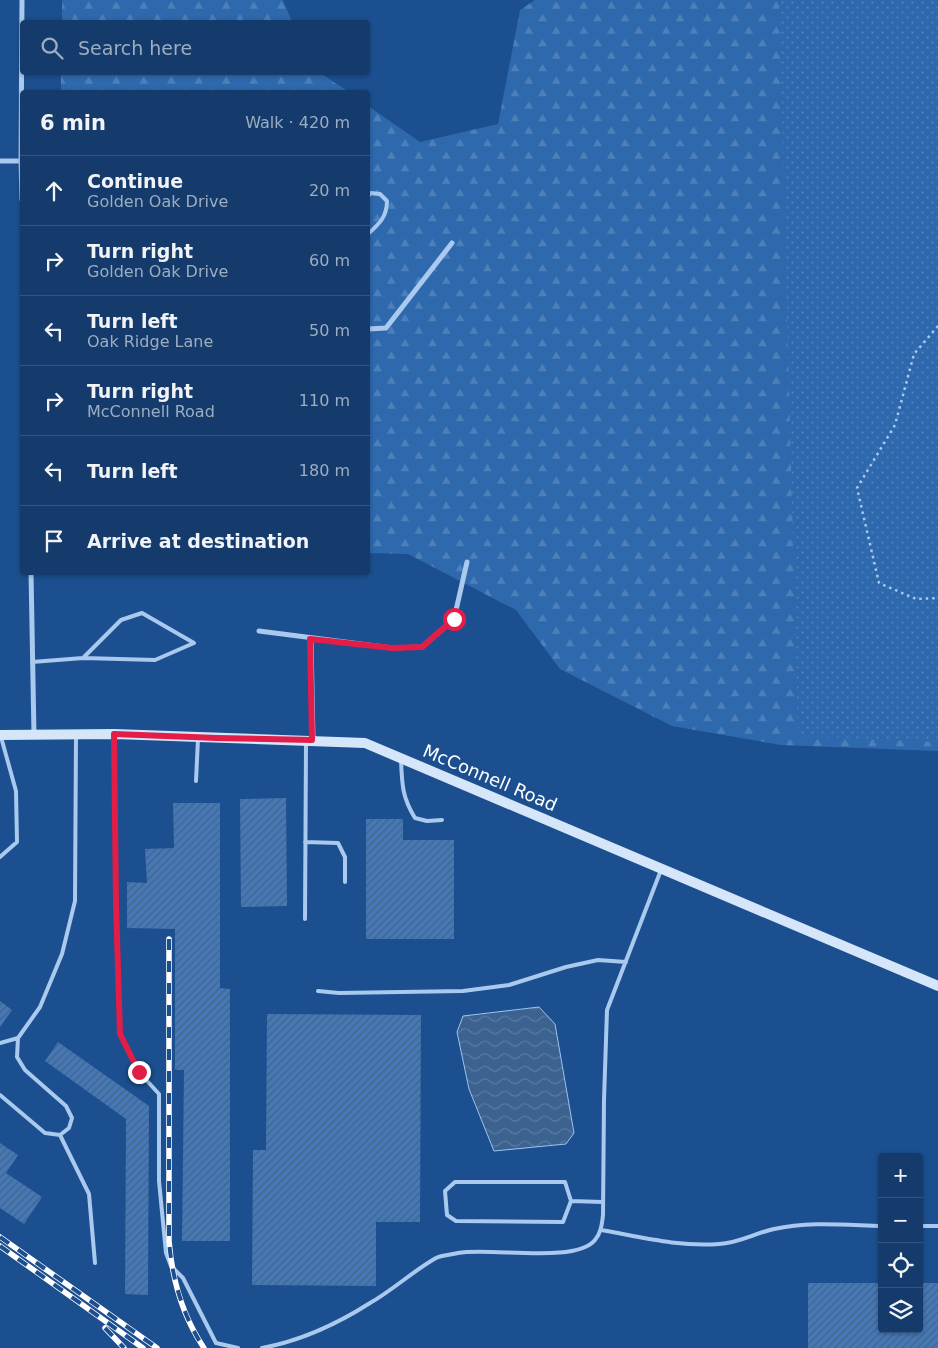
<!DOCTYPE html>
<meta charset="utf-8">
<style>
body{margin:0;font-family:"DejaVu Sans",sans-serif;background:#1d4271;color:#f1f3f6}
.controls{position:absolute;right:15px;bottom:15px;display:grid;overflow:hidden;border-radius:5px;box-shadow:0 1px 4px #0004}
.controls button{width:45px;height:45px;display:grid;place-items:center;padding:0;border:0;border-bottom:1px solid #33557e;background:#143b6b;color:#f1f3f6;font:25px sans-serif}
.stop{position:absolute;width:15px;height:15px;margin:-11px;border:4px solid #e11d48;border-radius:50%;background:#fff}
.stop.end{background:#e11d48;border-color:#fff;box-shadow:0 1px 5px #0008}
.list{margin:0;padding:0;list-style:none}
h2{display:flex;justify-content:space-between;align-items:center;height:65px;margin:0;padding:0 20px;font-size:21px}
h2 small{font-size:16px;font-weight:400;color:#9dadc1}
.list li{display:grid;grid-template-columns:32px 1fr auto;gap:15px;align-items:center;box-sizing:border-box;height:70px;padding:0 20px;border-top:1px solid #33557e}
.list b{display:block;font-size:19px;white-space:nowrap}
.list p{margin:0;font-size:16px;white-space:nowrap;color:#9dadc1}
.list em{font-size:16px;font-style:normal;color:#9dadc1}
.icon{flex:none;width:28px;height:28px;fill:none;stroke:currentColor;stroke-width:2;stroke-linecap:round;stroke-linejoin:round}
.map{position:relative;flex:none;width:938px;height:1348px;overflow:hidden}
.search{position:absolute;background:#143b6b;box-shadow:0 1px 4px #0004;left:20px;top:20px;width:350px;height:55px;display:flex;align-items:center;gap:12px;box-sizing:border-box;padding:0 18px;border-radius:5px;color:#9dadc1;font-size:19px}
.panel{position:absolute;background:#143b6b;box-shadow:0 1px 4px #0004;left:20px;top:90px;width:350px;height:485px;border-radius:5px}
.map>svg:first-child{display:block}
</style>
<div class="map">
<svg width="938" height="1348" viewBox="0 0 938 1348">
<defs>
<pattern id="forest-firs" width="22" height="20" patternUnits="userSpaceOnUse" patternTransform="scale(1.25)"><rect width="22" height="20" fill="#2e69ad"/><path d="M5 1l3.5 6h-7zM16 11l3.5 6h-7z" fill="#4d80b9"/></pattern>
<pattern id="park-dots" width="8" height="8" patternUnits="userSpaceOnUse" patternTransform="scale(1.25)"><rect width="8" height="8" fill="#2e69ad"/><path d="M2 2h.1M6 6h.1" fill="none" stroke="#4d80b9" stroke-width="1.8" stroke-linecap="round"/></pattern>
<pattern id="water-waves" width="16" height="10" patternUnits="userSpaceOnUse" patternTransform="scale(1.25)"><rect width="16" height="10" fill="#3c6290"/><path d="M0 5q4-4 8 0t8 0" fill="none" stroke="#597aa1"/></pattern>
<pattern id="building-hatch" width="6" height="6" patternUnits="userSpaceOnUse" patternTransform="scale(1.25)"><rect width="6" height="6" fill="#4478b7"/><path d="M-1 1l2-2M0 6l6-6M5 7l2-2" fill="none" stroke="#486282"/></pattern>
</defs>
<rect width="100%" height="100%" fill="#1b4f8f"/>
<path fill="url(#forest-firs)" d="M 62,0 L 283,0 L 292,22 L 62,22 Z
M 535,0 L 938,0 L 938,751 L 781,745 L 672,726 L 560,669 L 516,610 L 408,554 L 368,553 L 368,106 L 420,142 L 498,124 L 520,10 Z
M 61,73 L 320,73 L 349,92 L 61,92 Z"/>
<path fill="url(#park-dots)" d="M 779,0 L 938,0 L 938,742 L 798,736 Z"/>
<path fill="url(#water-waves)" stroke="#9cc4f0" d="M 539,1007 L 555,1024 L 574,1133 L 566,1144 L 494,1151 L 469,1089 L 457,1032 L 463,1016 Z"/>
<path fill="url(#building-hatch)" d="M 286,798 L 287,906 L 241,907 L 240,799 Z
M 173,803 L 220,803 L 220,988 L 230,989 L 230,1241 L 182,1241 L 184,1070 L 175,1070 L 175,929 L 127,928 L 127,882 L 147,883 L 145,849 L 174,848 Z
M 366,819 L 403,819 L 403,840 L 454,840 L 454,939 L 366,939 Z
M 0,1001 L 12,1010 L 0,1027 Z
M 267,1014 L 421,1015 L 420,1222 L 376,1222 L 376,1286 L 252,1285 L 253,1150 L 266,1150 Z
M 58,1042 L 149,1106 L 148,1295 L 125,1294 L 126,1119 L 45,1061 Z
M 0,1143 L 18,1155 L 6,1173 L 42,1197 L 24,1224 L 0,1208 Z
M 808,1283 L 882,1283 L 882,1329 L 919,1329 L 919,1283 L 938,1283 L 938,1348 L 808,1348 Z"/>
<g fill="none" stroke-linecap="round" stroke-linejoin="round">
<path stroke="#a9c9ee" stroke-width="2.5" stroke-dasharray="2.5 4" stroke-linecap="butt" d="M 938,326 L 914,354 L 895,425 L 857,488 L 879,583 L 916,599 L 938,598"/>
<path stroke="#a9c9ee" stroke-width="4" d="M 368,196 L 371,193 L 380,194 L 387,201 C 387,217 379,224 368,234
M 32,662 L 83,658 L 155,660 L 194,643 L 142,613 L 121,620 L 83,658
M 114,734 L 116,904 L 120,1034 L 139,1072 L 159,1094 L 159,1181 L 166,1253 L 171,1266 L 183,1278 L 216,1343 L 238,1348
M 401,760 C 402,784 402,797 415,818 L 427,821 L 442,820
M 196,781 L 198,739
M 305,842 L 338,843 L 345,857 L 345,882
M 0,857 L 17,842 L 16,791 L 1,737
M 305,919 L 306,742
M 318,991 L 339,993 L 463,991 L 509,985 L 566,967 L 598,960 L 626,962
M 0,1043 L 18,1038 L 40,1007 L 62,954 L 75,901 L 76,736
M 0,1095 L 45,1133 L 60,1135 L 69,1128 L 72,1118 L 66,1106 L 25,1070 L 17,1057 L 18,1038
M 60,1135 L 89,1194 L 95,1263
M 571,1201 L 563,1222 L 456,1221 L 447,1215 L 445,1191 L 455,1182 L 565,1182 L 571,1201 L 603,1202
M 919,1226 L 938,1226
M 601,1230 C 641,1237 678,1247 719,1244 C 739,1243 755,1233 774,1229 C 809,1221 846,1225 882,1226
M 262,1348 C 300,1341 337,1324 370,1303 C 393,1290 413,1271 436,1258 C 442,1255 451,1255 458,1253 C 489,1247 576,1264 595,1240 C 601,1233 602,1224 603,1215 L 604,1100 L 607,1010 L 661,870"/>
<path stroke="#a9c9ee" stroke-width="5" d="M 22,0 L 21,161 L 22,200
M 0,161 L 21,161
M 368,329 L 386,328 L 452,243
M 31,572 L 34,735
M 259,631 L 392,648 L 422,647 L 454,619 L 467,562
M 311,639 L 313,740"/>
<path stroke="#d6e6fa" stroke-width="10" d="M 0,735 L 114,734 L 365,743 L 938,986"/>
<defs>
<path id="rail" d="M 169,939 L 169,1241 C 172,1278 183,1317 204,1348
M 0,1237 L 157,1348
M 0,1246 L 143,1348
M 105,1328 L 124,1348"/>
</defs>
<use href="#rail" stroke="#fff" stroke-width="5.5"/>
<use href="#rail" stroke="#1b4f8f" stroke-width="4" stroke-dasharray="11" stroke-linecap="butt"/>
</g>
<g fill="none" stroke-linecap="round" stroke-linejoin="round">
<path stroke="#e11d48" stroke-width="6" d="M 139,1072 L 120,1034 L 116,904 L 114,734 L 217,738 L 312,740 L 310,639 L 392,648 L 422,647 L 454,619"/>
</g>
<g text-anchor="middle" stroke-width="4" stroke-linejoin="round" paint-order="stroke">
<g font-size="18" fill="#fff" stroke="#1b4f8f">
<text transform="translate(490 778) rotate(23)" y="6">McConnell Road</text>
</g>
</g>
</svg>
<div class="controls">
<button>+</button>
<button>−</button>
<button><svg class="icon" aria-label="locate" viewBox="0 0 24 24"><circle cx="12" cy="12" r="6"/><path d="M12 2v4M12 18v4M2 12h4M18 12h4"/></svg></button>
<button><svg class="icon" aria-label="layers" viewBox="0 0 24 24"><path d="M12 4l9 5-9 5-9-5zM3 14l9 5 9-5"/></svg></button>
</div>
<div class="stop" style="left:454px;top:619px"></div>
<div class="stop end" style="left:139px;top:1072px"></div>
<div class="search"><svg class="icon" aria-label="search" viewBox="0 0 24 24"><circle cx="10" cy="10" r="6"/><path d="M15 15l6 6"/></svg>Search here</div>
<section class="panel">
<h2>6 min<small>Walk · 420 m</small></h2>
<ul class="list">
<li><svg class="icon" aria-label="ahead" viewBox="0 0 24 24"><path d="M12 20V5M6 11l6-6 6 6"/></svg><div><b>Continue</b><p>Golden Oak Drive</p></div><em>20 m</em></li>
<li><svg class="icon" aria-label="right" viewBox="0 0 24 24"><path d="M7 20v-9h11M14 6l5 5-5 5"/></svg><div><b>Turn right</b><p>Golden Oak Drive</p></div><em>60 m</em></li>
<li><svg class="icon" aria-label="left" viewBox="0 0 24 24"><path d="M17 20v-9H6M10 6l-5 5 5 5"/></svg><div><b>Turn left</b><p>Oak Ridge Lane</p></div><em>50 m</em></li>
<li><svg class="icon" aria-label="right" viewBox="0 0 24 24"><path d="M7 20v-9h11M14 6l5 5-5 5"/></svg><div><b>Turn right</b><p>McConnell Road</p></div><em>110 m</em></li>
<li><svg class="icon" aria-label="left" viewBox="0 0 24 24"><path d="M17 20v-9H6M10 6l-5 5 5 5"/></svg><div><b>Turn left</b></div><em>180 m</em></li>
<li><svg class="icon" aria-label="arrive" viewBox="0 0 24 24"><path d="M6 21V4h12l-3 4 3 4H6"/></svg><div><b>Arrive at destination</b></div></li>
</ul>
</section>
</div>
